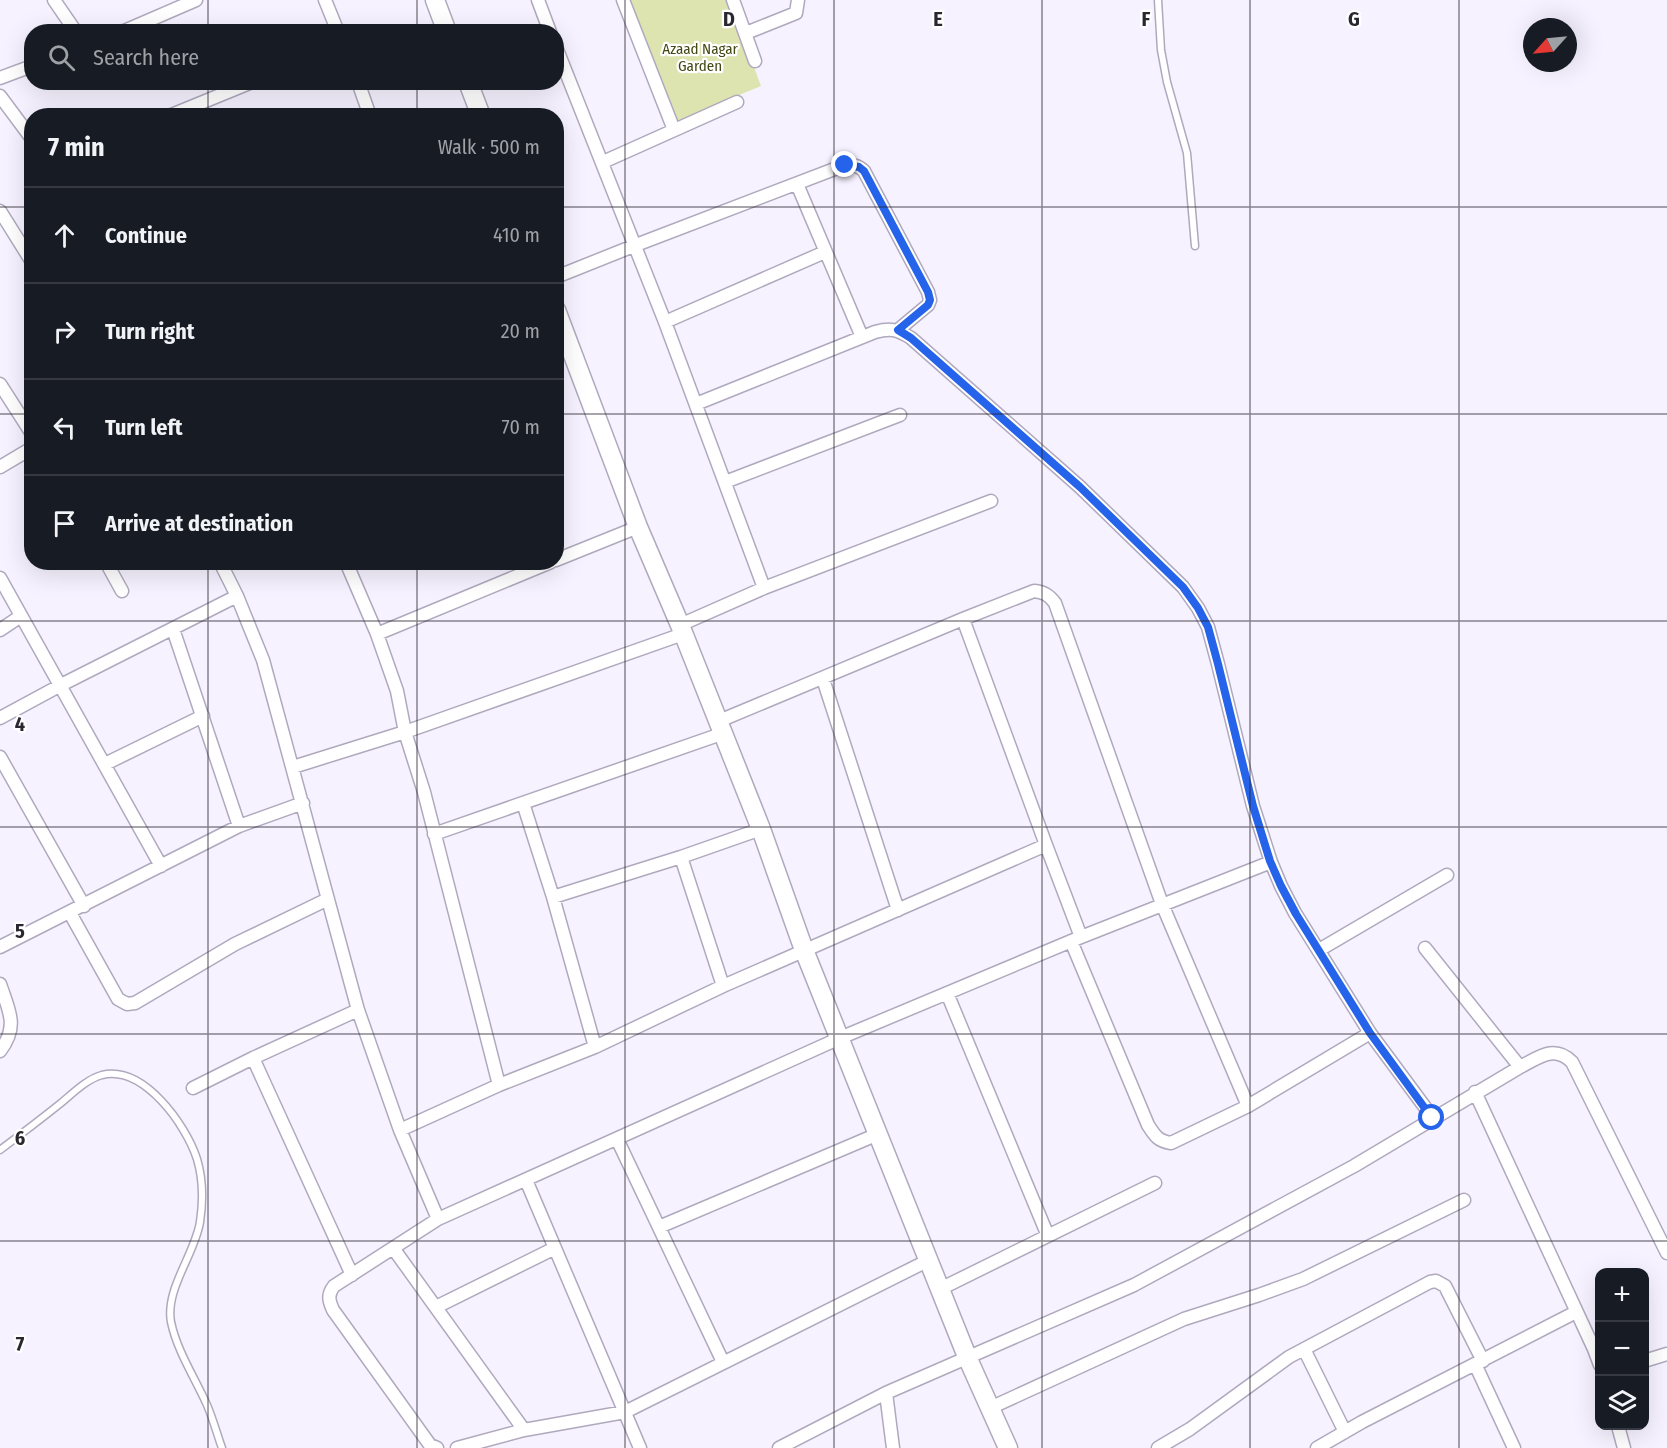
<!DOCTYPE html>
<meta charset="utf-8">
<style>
body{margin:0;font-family:"Fira Sans Condensed",sans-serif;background:#242831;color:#f1f3f6}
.controls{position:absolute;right:18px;bottom:18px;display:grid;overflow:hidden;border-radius:12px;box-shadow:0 6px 24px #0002}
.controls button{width:54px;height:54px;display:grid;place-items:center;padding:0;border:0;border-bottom:2px solid #363941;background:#171b24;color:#f1f3f6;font:30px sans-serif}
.compass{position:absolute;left:1523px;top:18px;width:54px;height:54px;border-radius:50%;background:#171b24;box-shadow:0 6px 24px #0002;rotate:243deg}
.stop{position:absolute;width:18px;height:18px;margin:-14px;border:4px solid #2563eb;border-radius:50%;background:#fff}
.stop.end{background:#2563eb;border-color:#fff;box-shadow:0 2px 6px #0008}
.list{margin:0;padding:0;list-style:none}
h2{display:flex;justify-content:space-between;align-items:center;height:78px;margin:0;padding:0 24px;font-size:26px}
h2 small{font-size:20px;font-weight:400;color:#9ea1a6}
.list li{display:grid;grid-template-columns:39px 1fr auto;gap:18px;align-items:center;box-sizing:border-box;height:96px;padding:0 24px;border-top:2px solid #363941}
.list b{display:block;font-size:22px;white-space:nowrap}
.list em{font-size:20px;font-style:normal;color:#9ea1a6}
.icon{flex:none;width:33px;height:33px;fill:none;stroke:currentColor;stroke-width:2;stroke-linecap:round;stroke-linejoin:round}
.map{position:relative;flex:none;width:1667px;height:1448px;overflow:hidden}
.search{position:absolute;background:#171b24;box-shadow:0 6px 24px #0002;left:24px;top:24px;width:540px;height:66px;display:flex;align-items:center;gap:15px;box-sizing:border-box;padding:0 21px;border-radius:24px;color:#9ea1a6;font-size:22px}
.panel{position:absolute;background:#171b24;box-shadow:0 6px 24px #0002;left:24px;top:108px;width:540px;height:462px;border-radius:24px}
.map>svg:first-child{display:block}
</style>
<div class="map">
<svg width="1667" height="1448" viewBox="0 0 1667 1448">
<rect width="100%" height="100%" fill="#f6f2ff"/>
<path fill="#dee4b0" d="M 630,0 L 729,0 L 761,86 L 674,122 Z"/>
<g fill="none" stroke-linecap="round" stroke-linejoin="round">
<defs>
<path id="lane" d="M 1158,0 L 1161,50 L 1167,82 L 1187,153 L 1195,246
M 0,1150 C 20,1135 41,1119 61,1103 C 73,1093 87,1079 102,1075 C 144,1065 186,1125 197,1159 C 203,1179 203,1202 200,1222 C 195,1254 165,1289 171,1322 C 177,1351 195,1378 207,1405 C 213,1419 217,1434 222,1448"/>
<path id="street" d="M 54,0 L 76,32
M 325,0 L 338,32
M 538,0 L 550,32
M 623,0 L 674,130
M 733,0 L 755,61
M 122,32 L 196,0
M 746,33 L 796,13 L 798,0
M 556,47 L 665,322 L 764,588 L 680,625
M 0,78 L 32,66
M 358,82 L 370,116
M 0,96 L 32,139
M 169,116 L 252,82
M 603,162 L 737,102
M 797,184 L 862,337
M 0,211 L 32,262
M 556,277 L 636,245 L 845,165 C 853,165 858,165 864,171 L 928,292 L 930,300 L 928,305 L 898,330
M 665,322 L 825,252
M 0,384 L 32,434
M 696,404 L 875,332 C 890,328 897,329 911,338 L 1080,487 L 1183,587 L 1198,608 L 1208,627 L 1218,664 L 1253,806 L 1271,862 L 1281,886 L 1295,913 L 1370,1033 L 1433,1118
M 0,467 L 32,448
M 725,482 L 900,415
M 556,560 L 638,527
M 106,562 L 122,591
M 220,562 L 237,596 L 263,660 L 358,1010 L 400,1130 L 438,1219
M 346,562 L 377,634 L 397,691 L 405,732 L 424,792 L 499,1085
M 0,578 L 161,866
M 764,588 L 991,501
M 963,619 L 1046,845 L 1081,937
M 173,629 L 239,826
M 0,630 L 21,616
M 377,634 L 551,562
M 823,679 L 898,910
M 0,718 L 61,685 L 237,596
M 719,721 L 963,619 L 1034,591 C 1044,592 1049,595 1055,603 L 1162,904 L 1248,1106
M 0,757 L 84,906
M 105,764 L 203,716
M 293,767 L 405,732 L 683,634
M 523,803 L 553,897 L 595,1047
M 434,834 L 724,733
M 681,857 L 723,986
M 553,897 L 681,857 L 761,829
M 70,913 L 118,999 L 127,1004 L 135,1003 L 235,944 L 328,899
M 1071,941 L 1148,1125 C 1155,1136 1158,1141 1171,1143 L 1248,1106 L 1370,1033
M 0,947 L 239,826 L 303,803
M 1425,948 L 1520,1067
M 1319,950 L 1447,875
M 0,984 C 9,1011 19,1026 0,1051
M 947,993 L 1048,1236
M 253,1058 L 352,1275
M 193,1088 L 253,1058 L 358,1010
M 1475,1092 L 1594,1349 L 1600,1365
M 400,1130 L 499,1085 L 595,1047 L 723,986 L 1046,845
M 617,1139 L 723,1362
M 526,1180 L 640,1448
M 659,1227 L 878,1134
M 393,1248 L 524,1430
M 940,1289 L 1155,1183
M 436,1307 L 555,1248
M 1304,1349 L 1345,1432
M 1644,1361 L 1667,1354
M 1475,1364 L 1514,1448
M 886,1393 L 893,1448
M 990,1408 L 1184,1319 L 1259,1295 L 1303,1279 L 1464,1200
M 1618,1426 L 1624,1448
M 437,1448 L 430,1445 L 333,1310 C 329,1301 327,1295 334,1286 L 438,1219 L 840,1038 L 1081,937 L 1271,862
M 457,1448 L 524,1430 L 625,1412 L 929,1260
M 779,1448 L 886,1393 L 1134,1285 L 1354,1166 L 1520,1067 C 1538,1058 1554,1044 1572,1062 L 1667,1253
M 1158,1448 L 1190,1429 L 1289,1357 L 1430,1282 L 1436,1281 L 1445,1286 L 1483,1361
M 1317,1448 L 1362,1422 L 1576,1312"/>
<path id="secondary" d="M 435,0 L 447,32
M 468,82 L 481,116
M 556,310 L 638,527 L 680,625 L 761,829 L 804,950 L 968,1359 L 1008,1448"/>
</defs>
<use href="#lane" stroke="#b0a9be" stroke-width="9"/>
<use href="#street" stroke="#b0a9be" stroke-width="15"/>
<use href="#secondary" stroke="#b0a9be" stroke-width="21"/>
<use href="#lane" stroke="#fff" stroke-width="6"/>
<use href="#street" stroke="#fff" stroke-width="12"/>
<use href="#secondary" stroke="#fff" stroke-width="18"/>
</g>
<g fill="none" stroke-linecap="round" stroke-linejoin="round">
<path stroke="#2563eb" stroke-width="8" d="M 845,165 L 859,167 L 864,171 L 928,292 L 930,300 L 928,305 L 898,330 L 911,338 L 1080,487 L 1183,587 L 1198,608 L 1208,627 L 1218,664 L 1253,806 L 1270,861 L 1281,886 L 1296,914 L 1370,1033 L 1432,1118"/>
</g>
<path fill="none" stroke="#29272f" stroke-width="1.5" stroke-opacity="0.55" d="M 208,0 L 208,32M 417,0 L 417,32M 625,0 L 625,1448M 834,0 L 834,1448M 1042,0 L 1042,1448M 1250,0 L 1250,1448M 1459,0 L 1459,1448M 208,82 L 208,116M 417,82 L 417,116M 0,207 L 32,207M 556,207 L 1667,207M 0,414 L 32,414M 556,414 L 1667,414M 208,562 L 208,1448M 417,562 L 417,1448M 0,621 L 1667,621M 0,827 L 1667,827M 0,1034 L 1667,1034M 0,1241 L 1667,1241"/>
<g text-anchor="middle" stroke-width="4.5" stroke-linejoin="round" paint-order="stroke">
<g font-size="15" fill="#444813" stroke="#fff">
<text x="700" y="54">Azaad Nagar<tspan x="700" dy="17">Garden</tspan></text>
</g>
</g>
<g font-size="20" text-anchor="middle" font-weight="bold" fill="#29272f" stroke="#fff" stroke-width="4.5" stroke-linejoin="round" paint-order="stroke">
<text x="729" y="26">D</text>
<text x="938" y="26">E</text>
<text x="1146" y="26">F</text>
<text x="1354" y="26">G</text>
<text x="20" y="731">4</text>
<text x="20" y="938">5</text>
<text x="20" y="1145">6</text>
<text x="20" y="1351">7</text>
</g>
</svg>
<div class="controls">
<button>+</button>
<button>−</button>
<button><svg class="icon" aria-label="layers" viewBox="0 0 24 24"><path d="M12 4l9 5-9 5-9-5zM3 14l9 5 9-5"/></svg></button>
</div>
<svg class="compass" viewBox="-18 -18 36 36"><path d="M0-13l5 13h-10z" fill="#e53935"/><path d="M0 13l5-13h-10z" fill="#9ea1a6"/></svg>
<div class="stop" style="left:1432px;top:1118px"></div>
<div class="stop end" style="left:845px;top:165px"></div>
<div class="search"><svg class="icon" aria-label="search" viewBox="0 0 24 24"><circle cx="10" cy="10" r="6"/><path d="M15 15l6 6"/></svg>Search here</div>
<section class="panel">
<h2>7 min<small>Walk · 500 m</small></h2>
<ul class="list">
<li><svg class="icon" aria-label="ahead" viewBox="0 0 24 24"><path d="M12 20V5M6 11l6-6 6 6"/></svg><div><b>Continue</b></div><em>410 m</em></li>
<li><svg class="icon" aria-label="right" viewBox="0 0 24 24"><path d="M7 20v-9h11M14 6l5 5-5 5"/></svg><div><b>Turn right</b></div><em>20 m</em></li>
<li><svg class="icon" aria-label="left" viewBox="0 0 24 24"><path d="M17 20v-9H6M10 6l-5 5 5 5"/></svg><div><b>Turn left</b></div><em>70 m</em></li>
<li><svg class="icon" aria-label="arrive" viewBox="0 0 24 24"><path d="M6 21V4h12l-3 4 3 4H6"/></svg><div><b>Arrive at destination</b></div></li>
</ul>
</section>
</div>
